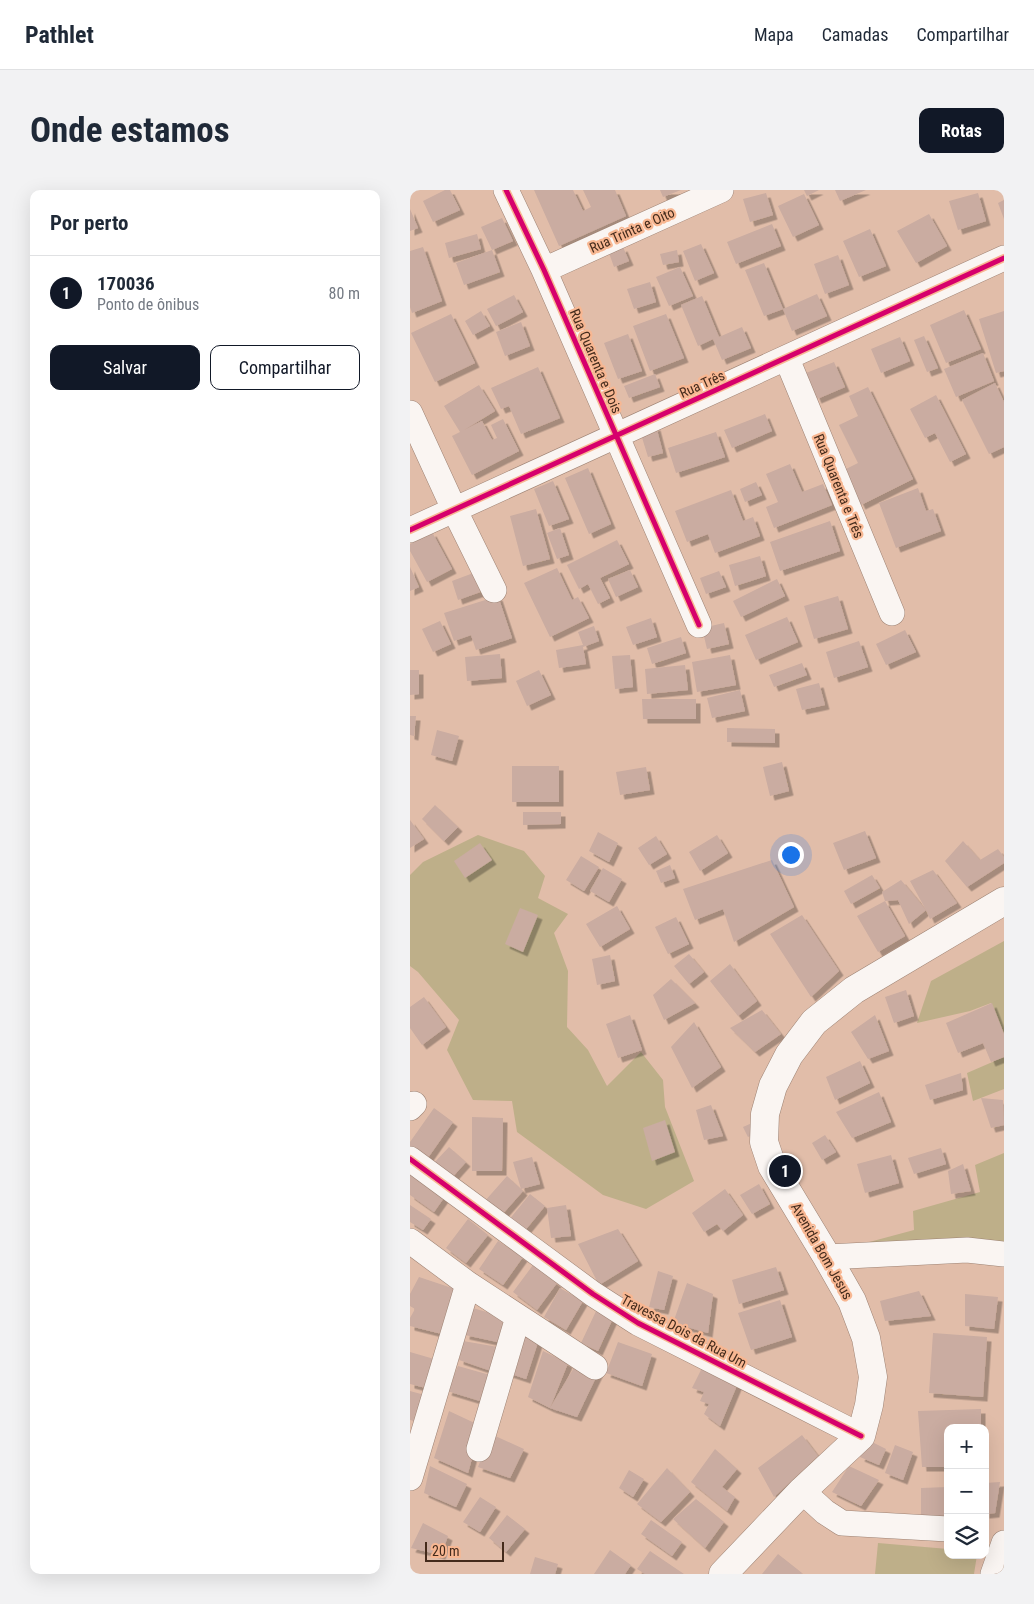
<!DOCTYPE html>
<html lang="pt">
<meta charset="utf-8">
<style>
body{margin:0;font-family:"Roboto Condensed",sans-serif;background:#f2f2f3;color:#1f2937}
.controls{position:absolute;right:15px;bottom:15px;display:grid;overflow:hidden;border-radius:10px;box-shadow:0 5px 20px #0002}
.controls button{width:45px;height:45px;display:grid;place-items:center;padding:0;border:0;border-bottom:1px solid #e0e1e3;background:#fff;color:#1f2937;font:25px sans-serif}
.scale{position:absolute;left:15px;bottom:12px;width:79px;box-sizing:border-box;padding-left:5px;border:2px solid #442b1c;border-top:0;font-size:14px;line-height:18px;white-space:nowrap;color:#442b1c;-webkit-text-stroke:4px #f8b792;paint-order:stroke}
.you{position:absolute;left:380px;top:664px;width:18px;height:18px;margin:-12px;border:4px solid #fff;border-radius:50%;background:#1a73e8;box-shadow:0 0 0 8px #1a73e833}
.badge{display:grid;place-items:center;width:32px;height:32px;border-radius:50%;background:#111827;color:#fff;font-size:16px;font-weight:700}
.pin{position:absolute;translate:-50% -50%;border:2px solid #fff;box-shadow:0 1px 5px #0006}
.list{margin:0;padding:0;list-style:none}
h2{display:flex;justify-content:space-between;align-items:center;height:65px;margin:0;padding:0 20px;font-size:21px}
h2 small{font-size:16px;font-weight:400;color:#747a83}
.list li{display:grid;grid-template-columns:32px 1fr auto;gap:15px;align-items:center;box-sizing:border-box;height:75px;padding:0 20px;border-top:1px solid #e0e1e3}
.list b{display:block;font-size:19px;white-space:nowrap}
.list p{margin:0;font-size:16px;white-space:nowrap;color:#747a83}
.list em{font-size:16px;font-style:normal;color:#747a83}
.actions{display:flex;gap:10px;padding:15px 20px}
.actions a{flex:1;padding:11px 0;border:1px solid #111827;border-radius:10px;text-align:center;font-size:18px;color:#111827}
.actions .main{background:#111827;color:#fff}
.icon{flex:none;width:28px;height:28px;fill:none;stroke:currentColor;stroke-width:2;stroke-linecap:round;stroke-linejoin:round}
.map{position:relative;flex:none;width:594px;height:1384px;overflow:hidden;border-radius:10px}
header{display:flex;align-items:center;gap:30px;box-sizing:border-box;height:70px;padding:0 25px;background:#fff;border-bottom:1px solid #e0e1e3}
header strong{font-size:24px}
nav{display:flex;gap:28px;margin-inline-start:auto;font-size:18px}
.intro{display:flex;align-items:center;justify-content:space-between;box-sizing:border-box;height:120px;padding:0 30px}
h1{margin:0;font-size:35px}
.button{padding:12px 22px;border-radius:10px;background:#111827;color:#fff;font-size:18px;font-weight:700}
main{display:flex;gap:30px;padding:0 30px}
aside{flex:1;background:#fff;border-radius:10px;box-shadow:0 5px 20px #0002}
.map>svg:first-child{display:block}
</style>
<header>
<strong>Pathlet</strong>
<nav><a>Mapa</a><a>Camadas</a><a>Compartilhar</a></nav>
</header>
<div class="intro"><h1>Onde estamos</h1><a class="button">Rotas</a></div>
<main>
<aside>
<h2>Por perto<small></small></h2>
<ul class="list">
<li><span class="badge">1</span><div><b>170036</b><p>Ponto de ônibus</p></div><em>80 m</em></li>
</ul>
<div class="actions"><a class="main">Salvar</a><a>Compartilhar</a></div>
</aside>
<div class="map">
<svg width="594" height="1384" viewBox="0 0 594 1384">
<defs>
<filter id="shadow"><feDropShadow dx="4.5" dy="4.5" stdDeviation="0" flood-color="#0004"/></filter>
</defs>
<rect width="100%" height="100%" fill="#e1bda9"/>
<path fill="#beaf89" d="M 68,645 L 114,661 L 135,686 L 128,708 L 158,724 L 144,743 L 158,781 L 157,837 L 178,860 L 197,896 L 231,862 L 253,890 L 255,917 L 284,991 L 236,1019 L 193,1005 L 107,942 L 102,911 L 63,910 L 37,860 L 49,830 L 8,782 L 0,776 L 0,685 L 13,672 Z
M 594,751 L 594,844 L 581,813 L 560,821 L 507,833 L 521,791 Z
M 594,867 L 594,899 L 563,911 L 557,883 Z
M 594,963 L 594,1069 L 437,1058 L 504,1040 L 503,1021 L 570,1002 L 565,975 Z
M 468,1353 L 538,1359 L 538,1365 L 567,1365 L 564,1384 L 465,1384 Z"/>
<path fill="#caaca1" filter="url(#shadow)" d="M 35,0 L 40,0 L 50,20 L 23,32 L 13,11 Z
M 124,0 L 163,0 L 173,21 L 181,17 L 173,0 L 205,0 L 216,26 L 149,56 Z
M 250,0 L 271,0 L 253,7 Z
M 394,0 L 409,0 L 397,6 Z
M 425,0 L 456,0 L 430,11 Z
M 356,3 L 363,25 L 340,32 L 333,9 Z
M 568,3 L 576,31 L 548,40 L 539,11 Z
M 394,4 L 409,35 L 383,47 L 368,16 Z
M 594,10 L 594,29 L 588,13 Z
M 0,19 L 8,38 L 0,41 Z
M 519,24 L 537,56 L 506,73 L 487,41 Z
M 92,28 L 103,51 L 82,60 L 90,82 L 54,95 L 46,73 L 82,60 L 71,37 Z
M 362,34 L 371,56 L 326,74 L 317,52 Z
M 460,39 L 476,76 L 449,87 L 433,51 Z
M 67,44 L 71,59 L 39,68 L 35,53 Z
M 291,54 L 304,83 L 285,91 L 273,61 Z
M 13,57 L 32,111 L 2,123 L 0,117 L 0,61 Z
M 213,57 L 219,71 L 204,77 L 199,63 Z
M 267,60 L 269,72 L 253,75 L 250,64 Z
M 428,65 L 439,95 L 415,104 L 404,74 Z
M 354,73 L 373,119 L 354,126 L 335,80 Z
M 270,77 L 283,106 L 259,116 L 246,87 Z
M 240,92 L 246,112 L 224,119 L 217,99 Z
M 407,104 L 417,126 L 382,141 L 373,119 Z
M 104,105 L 113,122 L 86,136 L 77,119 Z
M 292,106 L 309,147 L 332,137 L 341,158 L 312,170 L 303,149 L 288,156 L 271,115 Z
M 554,120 L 571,159 L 536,173 L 520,135 Z
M 71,121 L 80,136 L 63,145 L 55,131 Z
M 594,121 L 594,181 L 586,183 L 569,129 Z
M 41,124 L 65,173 L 25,192 L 1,143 Z
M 256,124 L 274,168 L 240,181 L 223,136 Z
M 111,132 L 120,156 L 95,166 L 86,142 Z
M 218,144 L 232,181 L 208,189 L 194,153 Z
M 514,146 L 528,178 L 517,182 L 504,150 Z
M 490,147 L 500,171 L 471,183 L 461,159 Z
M 573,163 L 584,191 L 546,207 L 534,179 Z
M 424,172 L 435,197 L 407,209 L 396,183 Z
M 128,177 L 150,228 L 111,244 L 99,216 L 91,219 L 81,198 Z
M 245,184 L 250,197 L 219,208 L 214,196 Z
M 585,193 L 594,212 L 594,257 L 579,264 L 552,210 Z
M 69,195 L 85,221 L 54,240 L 72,231 L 82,250 L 87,248 L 81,235 L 93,229 L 109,261 L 62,285 L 42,246 L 50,242 L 34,216 Z
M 458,197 L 503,289 L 451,315 L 434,280 L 448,273 L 429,235 L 448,226 L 439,206 Z
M 526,205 L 556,264 L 540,272 L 525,243 L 515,248 L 500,219 Z
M 355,224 L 362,241 L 322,258 L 314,240 Z
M 246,236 L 253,263 L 238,267 L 230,241 Z
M 306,242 L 315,267 L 266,283 L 258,258 Z
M 380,274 L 392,302 L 413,294 L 422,315 L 364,338 L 356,317 L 368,312 L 356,284 Z
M 178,278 L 201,334 L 179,344 L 155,288 Z
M 143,291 L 159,329 L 139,336 L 124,299 Z
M 346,292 L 352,305 L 335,312 L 330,299 Z
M 508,298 L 516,321 L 523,319 L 531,341 L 486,358 L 469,313 Z
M 321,300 L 333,331 L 343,327 L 350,346 L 305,363 L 298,344 L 277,352 L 265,321 Z
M 126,319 L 140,369 L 113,376 L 100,326 Z
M 420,331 L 430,361 L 370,381 L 360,352 Z
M 150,338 L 159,365 L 147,369 L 137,343 Z
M 22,342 L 42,379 L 17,392 L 0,361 L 0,354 Z
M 207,350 L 219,374 L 190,388 L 200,408 L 188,414 L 178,394 L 169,399 L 157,375 Z
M 350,366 L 356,386 L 325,396 L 319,375 Z
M 0,377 L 9,397 L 0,401 Z
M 147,378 L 162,410 L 168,407 L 179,428 L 140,447 L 114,393 Z
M 220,380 L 228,397 L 206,407 L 198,389 Z
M 309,381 L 316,397 L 296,404 L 290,388 Z
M 66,382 L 73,401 L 48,410 L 42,391 Z
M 367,389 L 375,406 L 331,427 L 323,411 Z
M 88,406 L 102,448 L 66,460 L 61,445 L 44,451 L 34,423 Z
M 428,406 L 438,439 L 404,449 L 394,416 Z
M 377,427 L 388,452 L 346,470 L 335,445 Z
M 241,428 L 247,447 L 223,455 L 216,437 Z
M 30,431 L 41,454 L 23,462 L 12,439 Z
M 314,433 L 319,454 L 297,459 L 292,438 Z
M 184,436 L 189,451 L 173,457 L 176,474 L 149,478 L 146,460 L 173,455 L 168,442 Z
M 495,440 L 506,462 L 476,475 L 466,454 Z
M 271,447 L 276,463 L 242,474 L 237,458 Z
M 449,451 L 458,477 L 424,488 L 416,462 Z
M 90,464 L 92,488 L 57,491 L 55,467 Z
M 220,465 L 223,497 L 205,499 L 202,466 Z
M 320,465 L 326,495 L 287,502 L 282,472 Z
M 392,473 L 397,485 L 364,497 L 359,485 Z
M 275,475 L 278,500 L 237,504 L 235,479 Z
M 0,480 L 9,480 L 9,504 L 0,505 Z
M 129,480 L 141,505 L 117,516 L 106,491 Z
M 409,493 L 415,515 L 392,520 L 386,499 Z
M 330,500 L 335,521 L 302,528 L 297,508 Z
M 232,509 L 286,509 L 286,529 L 233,529 Z
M 0,526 L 6,526 L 4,546 L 0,545 Z
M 317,538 L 365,539 L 365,553 L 317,552 Z
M 27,540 L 49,546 L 42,571 L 21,565 Z
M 372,572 L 379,601 L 360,606 L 353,577 Z
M 102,576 L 149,576 L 149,612 L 102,612 Z
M 236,577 L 240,600 L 210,605 L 206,582 Z
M 25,615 L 48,637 L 34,651 L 12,629 Z
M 113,622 L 151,622 L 151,634 L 113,635 Z
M 0,630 L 14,649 L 0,658 Z
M 455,641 L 466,668 L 434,680 L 423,653 Z
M 188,642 L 208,653 L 199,672 L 179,661 Z
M 307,645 L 318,663 L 290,681 L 279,662 Z
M 246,646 L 257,664 L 239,675 L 228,658 Z
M 553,651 L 570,670 L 588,659 L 594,667 L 594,673 L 557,697 L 535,671 Z
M 70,653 L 82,670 L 55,688 L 44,671 Z
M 171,666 L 189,677 L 174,701 L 156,690 Z
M 362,670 L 384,717 L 324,752 L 313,719 L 285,730 L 273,699 Z
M 260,675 L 265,688 L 251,693 L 246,681 Z
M 193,678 L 212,689 L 199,712 L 180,701 Z
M 523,680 L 547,713 L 520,729 L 516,720 L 499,734 L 488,710 L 475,711 L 495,746 L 468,762 L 447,726 L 475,711 L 472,702 L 491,690 L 516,720 L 500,691 Z
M 462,685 L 470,698 L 441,714 L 434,701 Z
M 207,716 L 220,739 L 190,757 L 176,734 Z
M 110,718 L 128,725 L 113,762 L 95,754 Z
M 392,725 L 429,781 L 401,807 L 360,744 Z
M 266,727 L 279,754 L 258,764 L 245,737 Z
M 279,764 L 294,782 L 279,794 L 264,776 Z
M 200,765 L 205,791 L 187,795 L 182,769 Z
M 320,774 L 347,811 L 328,826 L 300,791 Z
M 261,789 L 285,813 L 254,830 L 243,805 Z
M 496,800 L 504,826 L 484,833 L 475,807 Z
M 14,807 L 36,837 L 12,855 L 0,838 L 0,817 Z
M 582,813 L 594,844 L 594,867 L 581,872 L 573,853 L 548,863 L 536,833 Z
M 352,820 L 371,844 L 345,862 L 320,838 Z
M 220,825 L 232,860 L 208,868 L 196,834 Z
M 465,825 L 479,861 L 458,869 L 441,842 Z
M 284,832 L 311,877 L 282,898 L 261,857 Z
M 450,871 L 460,893 L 425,910 L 416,887 Z
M 551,883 L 553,900 L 520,910 L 515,895 Z
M 469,902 L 481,932 L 442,948 L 426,922 Z
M 571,908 L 593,910 L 594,935 L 581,938 Z
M 301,915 L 313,946 L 294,950 L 286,920 Z
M 24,918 L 43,932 L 15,972 L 0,961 L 0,952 Z
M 62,927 L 93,928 L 92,981 L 62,981 Z
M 255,930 L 265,962 L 242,971 L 233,938 Z
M 342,933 L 347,943 L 338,947 L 333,937 Z
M 415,945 L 426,962 L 412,970 L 402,953 Z
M 39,957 L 56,972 L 39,991 L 22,975 Z
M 531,958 L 536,974 L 504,984 L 498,968 Z
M 481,965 L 489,993 L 455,1003 L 447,974 Z
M 122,967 L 130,994 L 111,999 L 113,1001 L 90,1027 L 74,1012 L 97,986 L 111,999 L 103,972 Z
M 553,974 L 561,1001 L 541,1004 L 538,981 Z
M 5,978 L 38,1002 L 24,1022 L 0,1005 L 0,985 Z
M 349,994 L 360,1014 L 342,1024 L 330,1005 Z
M 315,999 L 333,1025 L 313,1041 L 307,1034 L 294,1042 L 282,1023 Z
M 120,1004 L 135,1016 L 113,1043 L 98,1031 Z
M 0,1015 L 21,1029 L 13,1040 L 0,1032 Z
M 156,1015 L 161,1046 L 141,1048 L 137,1018 Z
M 58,1029 L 78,1045 L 56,1073 L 36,1058 Z
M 208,1039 L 228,1071 L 189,1095 L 168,1054 Z
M 88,1051 L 113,1067 L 93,1095 L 69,1079 Z
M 123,1075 L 147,1093 L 127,1120 L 103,1102 Z
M 366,1077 L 374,1100 L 329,1114 L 322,1090 Z
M 248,1081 L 263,1086 L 254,1120 L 239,1117 Z
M 9,1087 L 54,1102 L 40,1146 L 0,1136 L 0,1128 L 5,1119 L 0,1116 L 0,1104 Z
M 277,1093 L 303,1104 L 298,1143 L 263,1133 Z
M 150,1098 L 173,1111 L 156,1140 L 134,1127 Z
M 509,1101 L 521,1126 L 475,1131 L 470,1111 Z
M 555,1104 L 588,1107 L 584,1139 L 555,1136 Z
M 370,1110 L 382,1147 L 341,1160 L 328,1123 Z
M 59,1117 L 98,1128 L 92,1153 L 55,1145 Z
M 187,1119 L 204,1126 L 188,1161 L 171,1153 Z
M 110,1140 L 130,1146 L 116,1189 L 95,1182 Z
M 523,1143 L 577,1147 L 573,1207 L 519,1203 Z
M 53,1151 L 88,1157 L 87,1183 L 49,1170 Z
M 208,1152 L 242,1164 L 232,1196 L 196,1183 Z
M 133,1161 L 158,1173 L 140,1218 L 118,1207 Z
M 0,1162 L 31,1171 L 24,1200 L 0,1194 Z
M 168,1171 L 189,1181 L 167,1227 L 140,1218 Z
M 48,1176 L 87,1187 L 80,1214 L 37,1201 Z
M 292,1178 L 328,1193 L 310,1236 L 294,1224 L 299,1214 L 290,1211 L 294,1202 L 282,1198 Z
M 0,1201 L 22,1207 L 15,1234 L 0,1230 Z
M 571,1219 L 571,1238 L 538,1238 L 538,1277 L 512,1277 L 508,1221 Z
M 39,1221 L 71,1236 L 58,1283 L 24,1268 Z
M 81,1244 L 114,1259 L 100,1288 L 68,1277 Z
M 392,1245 L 408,1266 L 364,1307 L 348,1278 Z
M 458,1250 L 476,1259 L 469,1275 L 450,1267 Z
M 485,1255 L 503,1262 L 493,1290 L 475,1283 Z
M 305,1259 L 327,1279 L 312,1297 L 325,1307 L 317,1321 L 281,1292 Z
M 20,1276 L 57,1294 L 46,1317 L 14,1303 Z
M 439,1276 L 469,1290 L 451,1316 L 422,1302 Z
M 257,1278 L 280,1302 L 251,1332 L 227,1314 Z
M 219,1280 L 234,1289 L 223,1307 L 209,1298 Z
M 590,1292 L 585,1323 L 575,1324 L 575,1293 Z
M 538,1297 L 538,1331 L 511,1328 L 511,1298 Z
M 70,1307 L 86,1317 L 70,1342 L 53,1332 Z
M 286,1309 L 314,1332 L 295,1358 L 263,1329 Z
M 97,1325 L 115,1339 L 96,1362 L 79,1348 Z
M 241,1330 L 272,1352 L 262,1366 L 231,1344 Z
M 13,1333 L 38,1346 L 31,1365 L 1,1358 Z
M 200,1360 L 221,1375 L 215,1384 L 184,1384 Z
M 240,1361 L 274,1384 L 235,1384 L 227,1379 Z
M 368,1364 L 392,1383 L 391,1384 L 352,1384 Z
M 125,1367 L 148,1374 L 145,1384 L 120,1384 Z"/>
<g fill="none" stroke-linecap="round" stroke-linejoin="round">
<defs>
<path id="minor" d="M 96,0 L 134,80 L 289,435
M 134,80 L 311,0
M 377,169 L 482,423
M 0,223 L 44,319 L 84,400
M 0,340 L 594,68
M 0,918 L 4,914
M 0,969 L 183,1104 L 228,1133 L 451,1246
M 0,1051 L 58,1094 L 185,1177
M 417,1067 L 557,1060 L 594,1064
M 69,1259 L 108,1127
M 0,1288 L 58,1094
M 392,1301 L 415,1322 L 432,1333 L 538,1339
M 583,1384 L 594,1353"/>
<path id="secondary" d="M 313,1384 L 392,1301 L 451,1246 L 459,1215 L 463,1187 L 456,1148 L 442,1111 L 417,1067 L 362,976 L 354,952 L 355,924 L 363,896 L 379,865 L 404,832 L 444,800 L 594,711"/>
</defs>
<use href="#minor" stroke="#9d8273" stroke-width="26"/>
<use href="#secondary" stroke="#9d8273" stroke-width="29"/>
<use href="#minor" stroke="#faf5f2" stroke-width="25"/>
<use href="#secondary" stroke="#faf5f2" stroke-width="28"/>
<defs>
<path id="cycleway" d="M 96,0 L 134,80 L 289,435
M 0,340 L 594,68
M 0,969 L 183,1104 L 228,1133 L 451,1246"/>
</defs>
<use href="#cycleway" stroke="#f8b792" stroke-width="8"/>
<use href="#cycleway" stroke="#d6006c" stroke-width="5"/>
</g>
<g text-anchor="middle" stroke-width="4.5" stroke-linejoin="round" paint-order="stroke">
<g font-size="14" fill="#442b1c" stroke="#f8b792">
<text transform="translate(222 40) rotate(-24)" y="5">Rua Trinta e Oito</text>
<text transform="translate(186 171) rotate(67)" y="5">Rua Quarenta e Dois</text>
<text transform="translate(292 194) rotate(-24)" y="5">Rua Três</text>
<text transform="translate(429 296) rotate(68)" y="5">Rua Quarenta e Três</text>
<text transform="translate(412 1061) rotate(60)" y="5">Avenida Bom Jesus</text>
<text transform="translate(274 1141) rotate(28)" y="5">Travessa Dois da Rua Um</text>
</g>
</g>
</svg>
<div class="controls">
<button>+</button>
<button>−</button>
<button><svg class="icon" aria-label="layers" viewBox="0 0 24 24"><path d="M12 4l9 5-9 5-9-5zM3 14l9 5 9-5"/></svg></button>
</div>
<div class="scale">20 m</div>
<div class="you"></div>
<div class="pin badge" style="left:375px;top:981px">1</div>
</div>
</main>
